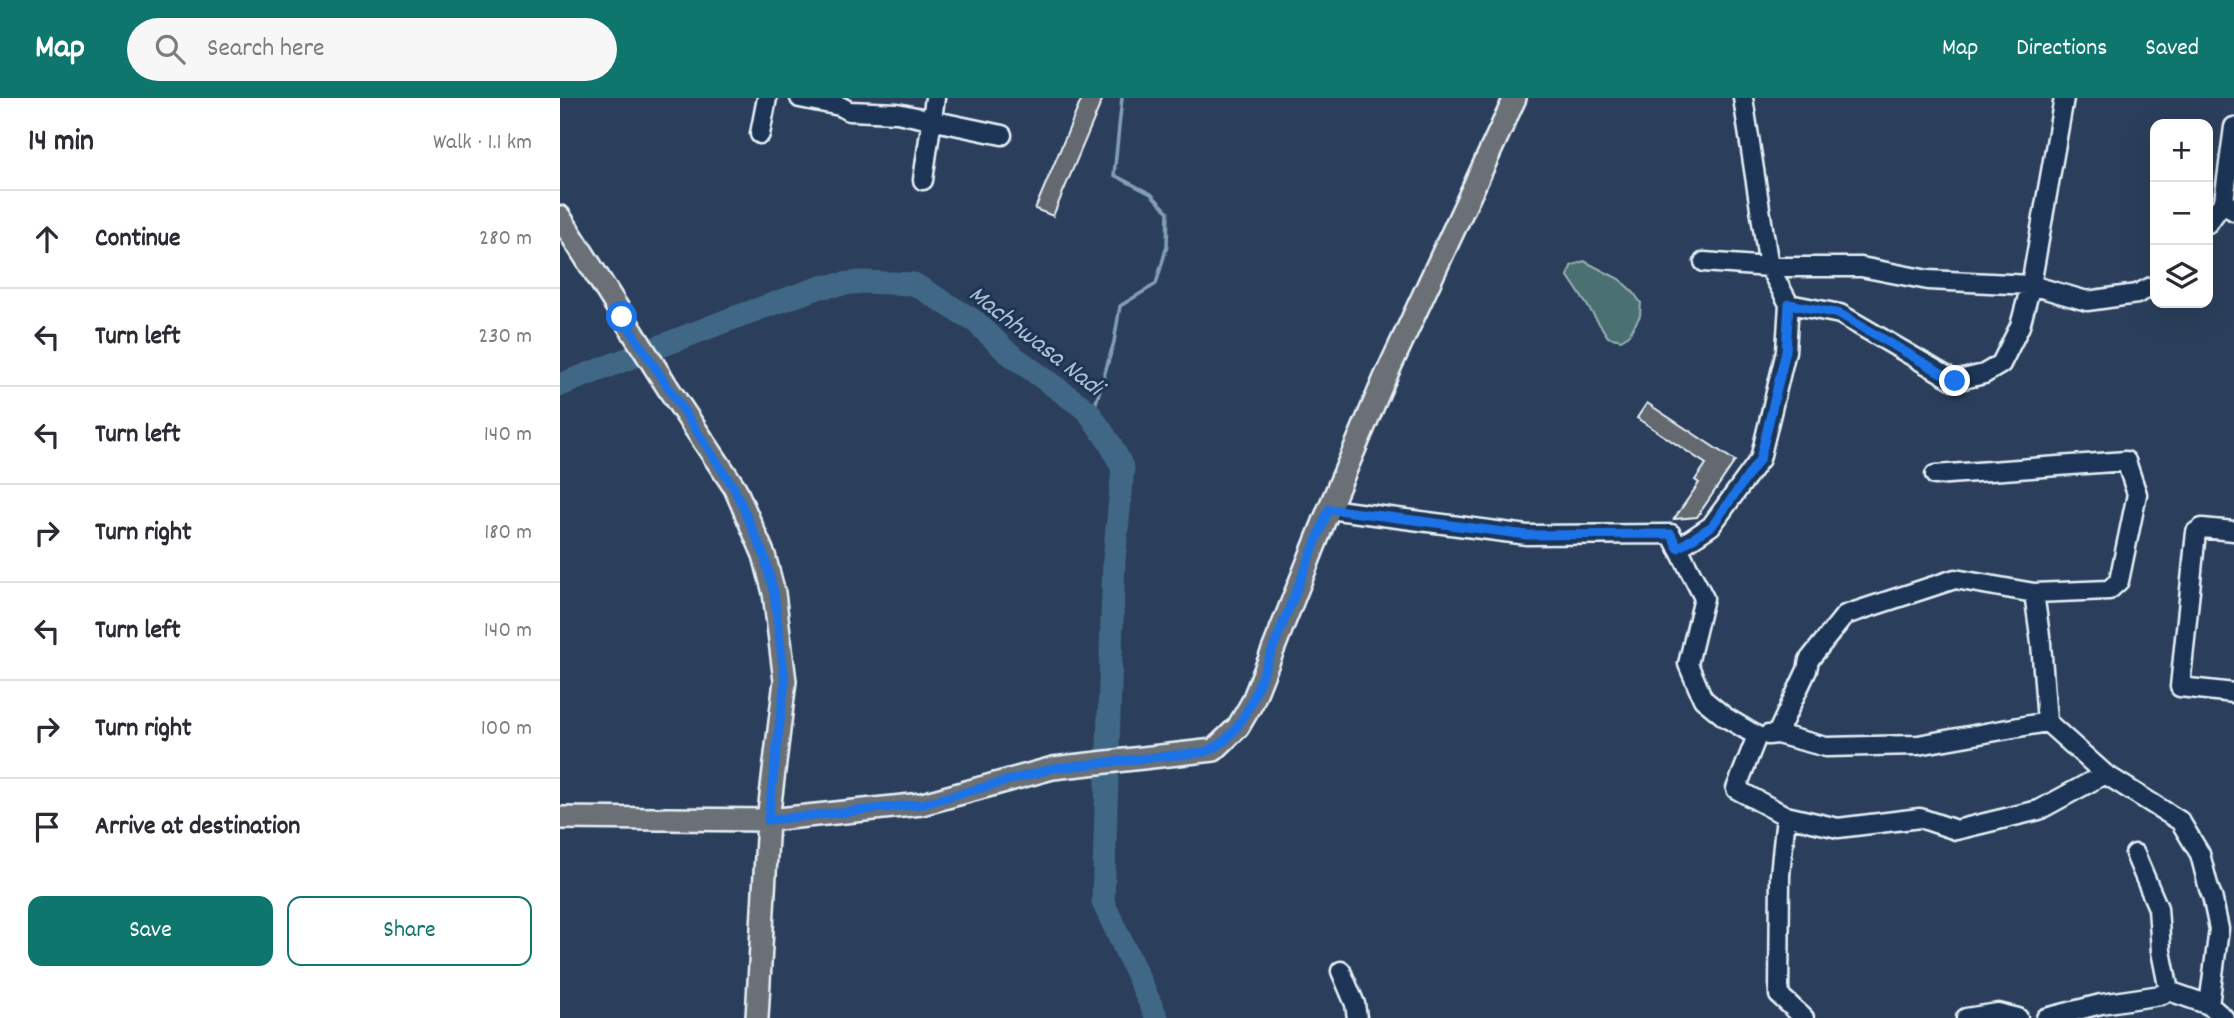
<!DOCTYPE html>
<meta charset="utf-8">
<style>
body{margin:0;font-family:Dekko,sans-serif;background:#f7f7f7;color:#2b2b33}
.controls{position:absolute;right:21px;top:21px;display:grid;overflow:hidden;border-radius:14px;box-shadow:0 7px 28px #0002}
.controls button{width:63px;height:63px;display:grid;place-items:center;padding:0;border:0;border-bottom:2px solid #e1e1e2;background:#fff;color:#2b2b33;font:35px sans-serif}
.stop{position:absolute;width:21px;height:21px;margin:-16px;border:5px solid #1a73e8;border-radius:50%;background:#fff}
.stop.end{background:#1a73e8;border-color:#fff;box-shadow:0 2px 7px #0008}
.list{margin:0;padding:0;list-style:none}
h2{display:flex;justify-content:space-between;align-items:center;height:91px;margin:0;padding:0 28px;font-size:30px}
h2 small{font-size:23px;font-weight:400;color:#7c7c81}
.list li{display:grid;grid-template-columns:46px 1fr auto;gap:21px;align-items:center;box-sizing:border-box;height:98px;padding:0 28px;border-top:2px solid #e1e1e2}
.list b{display:block;font-size:26px;white-space:nowrap}
.list em{font-size:23px;font-style:normal;color:#7c7c81}
.actions{display:flex;gap:14px;padding:21px 28px}
.actions a{flex:1;padding:16px 0;border:2px solid #0f766e;border-radius:14px;text-align:center;font-size:24px;color:#0f766e}
.actions .main{background:#0f766e;color:#fff}
.icon{flex:none;width:38px;height:38px;fill:none;stroke:currentColor;stroke-width:2;stroke-linecap:round;stroke-linejoin:round}
.map{position:relative;flex:none;width:1674px;height:920px;overflow:hidden}
header{display:flex;align-items:center;gap:42px;box-sizing:border-box;height:98px;padding:0 35px;background:#0f766e;color:#fff}
header strong{font-size:33px}
nav{display:flex;gap:38px;margin-inline-start:auto;font-size:24px}
.search{width:490px;height:63px;background:#f7f7f7;display:flex;align-items:center;gap:18px;box-sizing:border-box;padding:0 24px;border-radius:38px;color:#7c7c81;font-size:26px}
main{display:flex}
aside{flex:1;background:#fff}
.map>svg:first-child{display:block}
</style>
<header>
<strong>Map</strong>
<div class="search"><svg class="icon" aria-label="search" viewBox="0 0 24 24"><circle cx="10" cy="10" r="6"/><path d="M15 15l6 6"/></svg>Search here</div>
<nav><a>Map</a><a>Directions</a><a>Saved</a></nav>
</header>
<main>
<aside>
<h2>14 min<small>Walk · 1.1 km</small></h2>
<ul class="list">
<li><svg class="icon" aria-label="ahead" viewBox="0 0 24 24"><path d="M12 20V5M6 11l6-6 6 6"/></svg><div><b>Continue</b></div><em>280 m</em></li>
<li><svg class="icon" aria-label="left" viewBox="0 0 24 24"><path d="M17 20v-9H6M10 6l-5 5 5 5"/></svg><div><b>Turn left</b></div><em>230 m</em></li>
<li><svg class="icon" aria-label="left" viewBox="0 0 24 24"><path d="M17 20v-9H6M10 6l-5 5 5 5"/></svg><div><b>Turn left</b></div><em>140 m</em></li>
<li><svg class="icon" aria-label="right" viewBox="0 0 24 24"><path d="M7 20v-9h11M14 6l5 5-5 5"/></svg><div><b>Turn right</b></div><em>180 m</em></li>
<li><svg class="icon" aria-label="left" viewBox="0 0 24 24"><path d="M17 20v-9H6M10 6l-5 5 5 5"/></svg><div><b>Turn left</b></div><em>140 m</em></li>
<li><svg class="icon" aria-label="right" viewBox="0 0 24 24"><path d="M7 20v-9h11M14 6l5 5-5 5"/></svg><div><b>Turn right</b></div><em>100 m</em></li>
<li><svg class="icon" aria-label="arrive" viewBox="0 0 24 24"><path d="M6 21V4h12l-3 4 3 4H6"/></svg><div><b>Arrive at destination</b></div></li>
</ul>
<div class="actions"><a class="main">Save</a><a>Share</a></div>
</aside>
<div class="map">
<svg width="1674" height="920" viewBox="0 0 1674 920">
<rect width="100%" height="100%" fill="#2b3f5c"/>
<filter id="ink" filterUnits="userSpaceOnUse"><feTurbulence type="fractalNoise" baseFrequency=".0143" numOctaves="2"/><feDisplacementMap in="SourceGraphic" scale="14" xChannelSelector="R" yChannelSelector="G"/><feConvolveMatrix kernelMatrix="1 2 1 2 8 2 1 2 1" color-interpolation-filters="sRGB"/></filter>
<g filter="url(#ink)">
<path fill="#4c6f71" stroke="#9ab0b4" stroke-width="2" d="M 1024,163 L 1059,181 L 1073,194 L 1081,205 L 1080,218 L 1069,237 L 1061,242 L 1048,239 L 1008,178 L 1011,168 Z"/>
<g fill="none" stroke-linecap="round" stroke-linejoin="round">
<path stroke="#839fb4" stroke-width="3.5" d="M 532,318 L 554,244 L 560,208 L 596,186 L 607,148 L 608,114 L 591,96 L 554,77 L 562,0"/>
<path stroke="#3f6886" stroke-width="23" d="M 0,287 L 176,219 L 261,189 L 300,184 L 354,186 L 416,224 L 446,253 L 528,313 L 551,347 L 563,371 L 554,462 L 543,804 L 597,920"/>
</g>
<path fill="#63696e" stroke="#e8f1f8" stroke-width="2" d="M 522,0 L 543,0 L 493,118 L 475,111 Z
M 1087,305 L 1175,363 L 1137,419 L 1114,421 L 1139,385 L 1135,382 L 1146,366 L 1077,320 Z"/>
<g fill="none" stroke-linecap="round" stroke-linejoin="round">
<defs>
<path id="minor" d="M 240,0 L 280,8 L 289,13 L 337,15 L 442,37
M 1674,29 L 1664,103 L 1674,113
M 200,36 L 207,0
M 363,82 L 375,0
M 1648,125 L 1664,103
M 1144,164 L 1209,169 L 1301,169 L 1368,182 L 1471,187 L 1527,203 L 1577,196 L 1595,187
M 1229,206 L 1280,216 L 1395,283 L 1424,276 L 1441,266 L 1460,228 L 1471,187 L 1504,0
M 769,411 L 967,437 L 1111,436 L 1144,500 L 1128,566 L 1143,601 L 1165,619 L 1197,638 L 1176,691 L 1226,718 L 1220,777 L 1219,897 L 1244,920
M 1674,433 L 1642,430 L 1636,434 L 1620,589 L 1674,595
M 1118,450 L 1151,428 L 1200,361 L 1226,253 L 1229,206 L 1209,169 L 1183,0
M 1474,495 L 1481,545 L 1487,624 L 1545,676 L 1620,723 L 1640,756 L 1649,791 L 1652,798 L 1659,831 L 1649,907
M 1217,636 L 1247,572 L 1249,562 L 1285,517 L 1395,481 L 1474,495 L 1549,492 L 1559,483 L 1577,396 L 1566,363 L 1375,377
M 1208,637 L 1217,636 L 1266,649 L 1358,647 L 1487,624
M 1226,718 L 1278,730 L 1360,720 L 1396,732 L 1479,712 L 1545,676
M 1575,756 L 1598,810 L 1601,853 L 1609,893 L 1649,907 L 1664,920
M 781,873 L 795,906 L 797,920
M 1406,920 L 1438,915 L 1458,920
M 1486,920 L 1541,906 L 1601,897 L 1609,893"/>
<path id="major" d="M 0,119 L 110,293 L 175,390 L 204,457 L 214,495 L 225,583 L 208,722 L 197,920
M 0,720 L 208,722 L 362,706 L 493,670 L 654,652 L 678,629 L 692,605 L 769,411 L 824,282 L 955,0"/>
</defs>
<use href="#minor" stroke="#e8f1f8" stroke-width="23"/>
<use href="#major" stroke="#e8f1f8" stroke-width="26"/>
<use href="#minor" stroke="#1d3557" stroke-width="18"/>
<use href="#major" stroke="#6b6f75" stroke-width="21"/>
</g>
</g>
<g fill="none" stroke-linecap="round" stroke-linejoin="round" filter="url(#ink)">
<path stroke="#1a73e8" stroke-width="9" d="M 62,219 L 174,390 L 204,457 L 214,495 L 225,583 L 208,722 L 362,706 L 494,670 L 644,654 C 668,647 680,626 691,605 L 769,411 L 967,437 L 1111,436 L 1118,450 L 1152,428 L 1200,361 L 1226,253 L 1229,206 L 1280,216 L 1395,283"/>
</g>
<g text-anchor="middle" stroke-width="6" stroke-linejoin="round" paint-order="stroke">
<g font-size="26" font-style="italic" fill="#adc1d0" stroke="#1d3557">
<text transform="translate(477 241) rotate(38)" y="9">Machhwasa Nadi</text>
</g>
</g>
</svg>
<div class="controls">
<button>+</button>
<button>−</button>
<button><svg class="icon" aria-label="layers" viewBox="0 0 24 24"><path d="M12 4l9 5-9 5-9-5zM3 14l9 5 9-5"/></svg></button>
</div>
<div class="stop" style="left:62px;top:219px"></div>
<div class="stop end" style="left:1395px;top:283px"></div>
</div>
</main>
